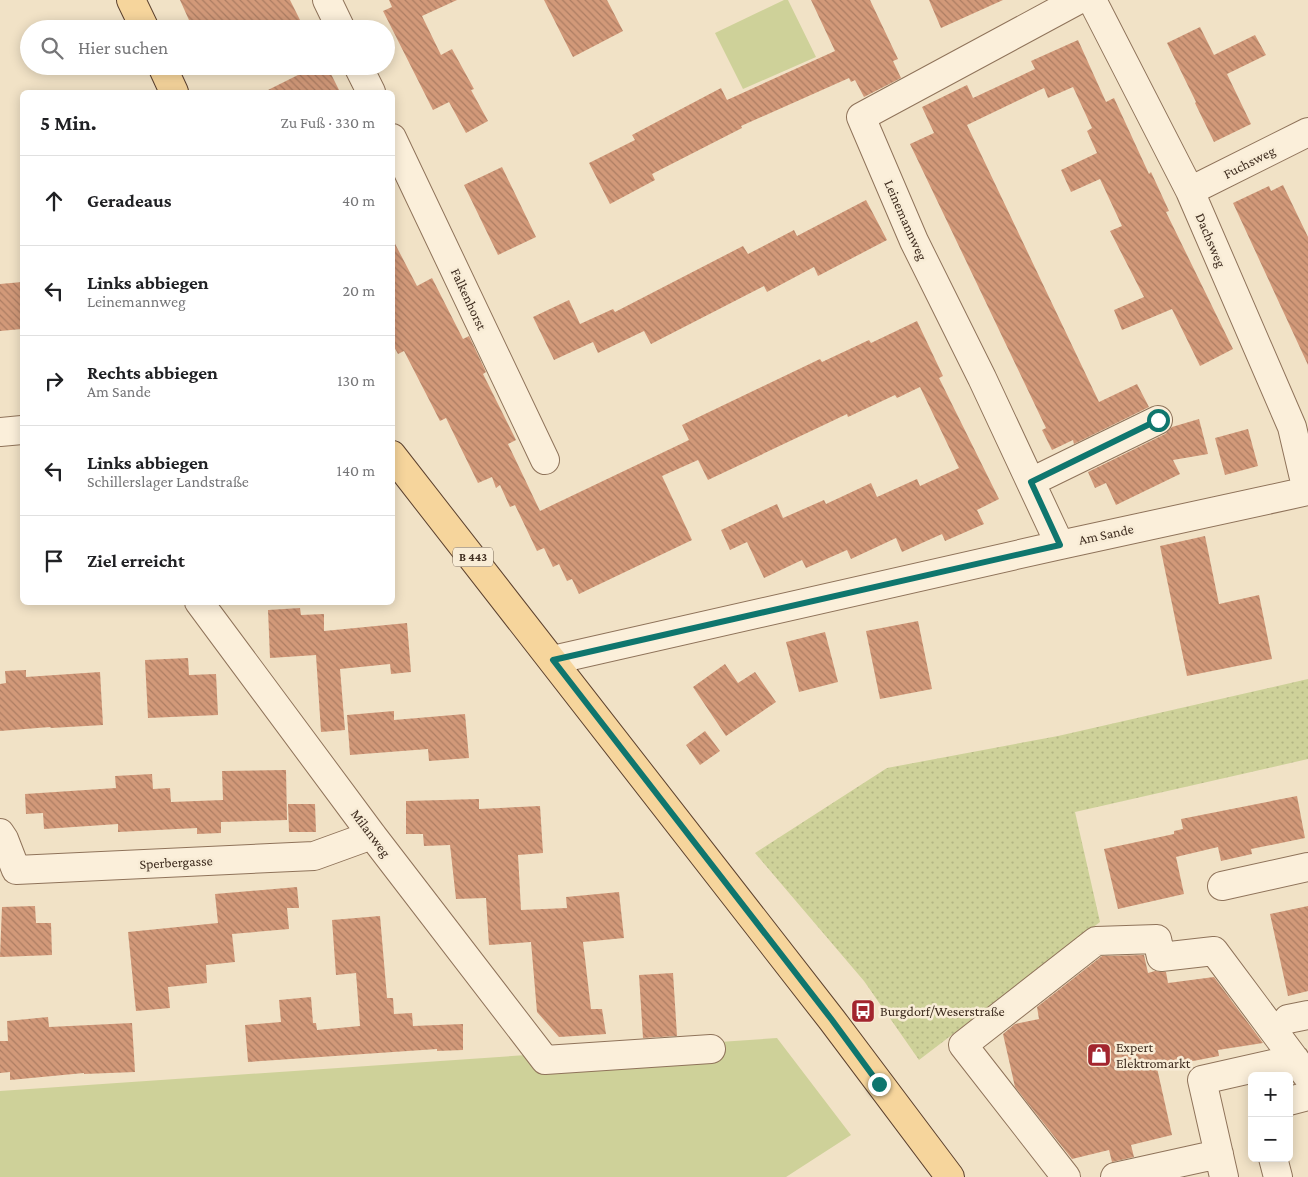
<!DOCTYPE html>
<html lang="de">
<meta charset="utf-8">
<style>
body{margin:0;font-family:"Crimson Pro",serif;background:#f2f2f2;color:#202124}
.controls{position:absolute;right:15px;bottom:15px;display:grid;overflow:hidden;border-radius:8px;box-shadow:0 2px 12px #0003}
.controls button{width:45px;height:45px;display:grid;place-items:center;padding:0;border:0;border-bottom:1px solid #e0e0e0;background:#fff;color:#202124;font:25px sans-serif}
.stop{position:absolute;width:15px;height:15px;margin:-11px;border:4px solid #0f766e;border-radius:50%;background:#fff}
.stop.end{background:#0f766e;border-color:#fff;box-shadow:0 1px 5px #0008}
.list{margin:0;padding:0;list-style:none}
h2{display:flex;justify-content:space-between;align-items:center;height:65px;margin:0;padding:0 20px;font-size:21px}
h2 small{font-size:16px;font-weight:400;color:#757577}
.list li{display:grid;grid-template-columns:32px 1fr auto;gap:15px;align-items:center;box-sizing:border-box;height:90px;padding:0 20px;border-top:1px solid #e0e0e0}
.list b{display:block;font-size:19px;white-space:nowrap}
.list p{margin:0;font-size:16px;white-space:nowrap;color:#757577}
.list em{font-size:16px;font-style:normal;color:#757577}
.icon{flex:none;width:28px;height:28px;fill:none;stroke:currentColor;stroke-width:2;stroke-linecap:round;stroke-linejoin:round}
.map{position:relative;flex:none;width:1308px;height:1177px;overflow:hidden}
.search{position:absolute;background:#fff;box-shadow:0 2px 12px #0003;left:20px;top:20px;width:375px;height:55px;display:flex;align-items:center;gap:12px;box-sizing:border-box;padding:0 18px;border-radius:28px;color:#757577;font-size:19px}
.panel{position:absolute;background:#fff;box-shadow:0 2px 12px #0003;left:20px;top:90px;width:375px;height:515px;border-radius:8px}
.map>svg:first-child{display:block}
</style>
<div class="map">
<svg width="1308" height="1177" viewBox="0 0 1308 1177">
<defs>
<pattern id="grass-dots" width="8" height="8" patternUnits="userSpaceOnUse" patternTransform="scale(1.25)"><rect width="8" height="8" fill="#ced199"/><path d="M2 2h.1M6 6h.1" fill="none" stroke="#b2b483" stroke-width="1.8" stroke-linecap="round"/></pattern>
<pattern id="building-back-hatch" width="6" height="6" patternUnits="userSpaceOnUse" patternTransform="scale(1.25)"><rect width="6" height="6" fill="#d29979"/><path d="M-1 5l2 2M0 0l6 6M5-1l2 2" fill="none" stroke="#ac7d63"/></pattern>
</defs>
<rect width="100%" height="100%" fill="#f1e2c6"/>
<path fill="url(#grass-dots)" d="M 1308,679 L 1308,759 L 1075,812 L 1100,922 L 919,1060 L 864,981 L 755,853 L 887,768 L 1058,736 Z"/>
<path fill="#ced199" d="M 784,0 L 788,0 L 816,57 L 743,89 L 715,33 Z
M 777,1038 L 851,1135 L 786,1177 L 0,1177 L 0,1091 Z"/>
<path fill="url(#building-back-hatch)" d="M 180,0 L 290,0 L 302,24 L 292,29 L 193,29 Z
M 389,0 L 457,0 L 422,16 L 441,55 L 452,49 L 474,89 L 471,90 L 488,121 L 466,133 L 449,102 L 433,110 L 383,11 L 392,7 Z
M 544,0 L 607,0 L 623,31 L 573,57 Z
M 811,0 L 870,0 L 898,59 L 893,61 L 901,78 L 864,97 L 855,80 L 851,82 L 849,78 L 741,126 L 742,128 L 652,174 L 655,180 L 610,204 L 589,163 L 635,140 L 632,135 L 721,88 L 727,100 L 835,51 Z
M 929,0 L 1003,0 L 941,28 Z
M 1200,27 L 1214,55 L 1255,35 L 1266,55 L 1227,74 L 1251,124 L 1214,142 L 1195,103 L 1196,102 L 1167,43 Z
M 1078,40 L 1106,102 L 1114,98 L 1149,174 L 1151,172 L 1169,211 L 1166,212 L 1233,349 L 1200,366 L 1172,309 L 1122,330 L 1114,310 L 1144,297 L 1110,231 L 1122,226 L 1100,179 L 1071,192 L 1061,170 L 1097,153 L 1087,131 L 1092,128 L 1073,87 L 1048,98 L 1044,88 L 967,125 L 1099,402 L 1137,384 L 1149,407 L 1074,444 L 1073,440 L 1052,450 L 1042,430 L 1046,428 L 910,144 L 934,133 L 922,107 L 967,85 L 973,98 L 1035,69 L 1031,61 Z
M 316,66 L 327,66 L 340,92 L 264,92 Z
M 502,167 L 536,237 L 498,255 L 464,185 Z
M 1283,185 L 1308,237 L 1308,365 L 1233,203 L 1269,186 L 1271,191 Z
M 866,200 L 887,240 L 818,276 L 814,267 L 767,292 L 764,286 L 651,344 L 644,331 L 598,353 L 593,342 L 554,360 L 533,317 L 569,300 L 580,324 L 613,309 L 615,312 L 743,246 L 748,254 L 794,230 L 797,236 Z
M 392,238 L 417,286 L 432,278 L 463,339 L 469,336 L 486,372 L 483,374 L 516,440 L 508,444 L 540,511 L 689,440 L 682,425 L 820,359 L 822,362 L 869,340 L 871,343 L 917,321 L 943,376 L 939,378 L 999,499 L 977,510 L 984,524 L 945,541 L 942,534 L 902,552 L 896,538 L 851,559 L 847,550 L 806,568 L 802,560 L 764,578 L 747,542 L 730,550 L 721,530 L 777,504 L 783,518 L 824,500 L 826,504 L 871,483 L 877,497 L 917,479 L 920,486 L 959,468 L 920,387 L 897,398 L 895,395 L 848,417 L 847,414 L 708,480 L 698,460 L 662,476 L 692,540 L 579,594 L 572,579 L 567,581 L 559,564 L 553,567 L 544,548 L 537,551 L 515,505 L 510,507 L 500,485 L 496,488 L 492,477 L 478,483 L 446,418 L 440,421 L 404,351 L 398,354 L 392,343 Z
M 22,282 L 22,329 L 0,331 L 0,284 Z
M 1199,419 L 1208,454 L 1173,460 L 1180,474 L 1116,505 L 1106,483 L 1095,488 L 1088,472 L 1165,434 L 1172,427 Z
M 1248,429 L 1258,466 L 1225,475 L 1215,438 Z
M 1205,536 L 1219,604 L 1259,595 L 1272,659 L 1187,676 L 1160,546 Z
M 300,608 L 301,615 L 324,614 L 324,631 L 407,623 L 411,672 L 391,674 L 390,664 L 340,669 L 345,730 L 321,732 L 316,655 L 270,658 L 268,610 Z
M 918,621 L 932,689 L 880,699 L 866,631 Z
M 825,632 L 838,682 L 799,692 L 786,642 Z
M 188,658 L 189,675 L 216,674 L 218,715 L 148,718 L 145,660 Z
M 725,664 L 738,683 L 755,672 L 776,702 L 726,736 L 693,687 Z
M 26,670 L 26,677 L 100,672 L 103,725 L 51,728 L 50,727 L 0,731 L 0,684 L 6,683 L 5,671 Z
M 394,711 L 394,720 L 465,714 L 469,758 L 429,761 L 428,749 L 350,755 L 347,715 Z
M 705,731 L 720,751 L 700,765 L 686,745 Z
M 286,770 L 287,820 L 221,822 L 221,833 L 197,834 L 197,828 L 118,832 L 118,824 L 44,829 L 43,813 L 26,814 L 25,794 L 116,788 L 115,776 L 152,774 L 153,789 L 170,788 L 171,802 L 223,800 L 222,771 Z
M 1297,796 L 1305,838 L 1251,849 L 1252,854 L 1221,861 L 1218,847 L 1176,857 L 1184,894 L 1118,909 L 1104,849 L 1174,834 L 1174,831 L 1183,829 L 1181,819 Z
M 479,799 L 479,809 L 540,806 L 543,853 L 518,855 L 521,910 L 567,908 L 566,897 L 619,892 L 624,938 L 583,942 L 591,1009 L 602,1009 L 606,1034 L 559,1037 L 537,1012 L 531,942 L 489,945 L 486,898 L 456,899 L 450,845 L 424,846 L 423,834 L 406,834 L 406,801 Z
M 288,804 L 315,804 L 316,832 L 289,832 Z
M 297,887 L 299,908 L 287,908 L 289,929 L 232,934 L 235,962 L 206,965 L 207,983 L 168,987 L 170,1008 L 136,1011 L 128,932 L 218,923 L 215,894 Z
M 35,906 L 36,923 L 51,923 L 52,955 L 0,957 L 2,907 Z
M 1308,906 L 1308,991 L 1288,996 L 1270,914 Z
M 380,916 L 387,998 L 393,998 L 394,1014 L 412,1013 L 413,1026 L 463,1024 L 463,1050 L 437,1051 L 437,1049 L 248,1062 L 245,1025 L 281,1022 L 279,1000 L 311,997 L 313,1023 L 316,1023 L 317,1030 L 360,1026 L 356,973 L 336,975 L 332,920 Z
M 1144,955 L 1148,973 L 1155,971 L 1166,972 L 1168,983 L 1214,977 L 1263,1043 L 1218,1050 L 1219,1056 L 1157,1068 L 1172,1135 L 1131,1145 L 1134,1157 L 1112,1162 L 1109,1150 L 1072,1159 L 1015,1087 L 1003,1034 L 1015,1024 L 1039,1019 L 1037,1007 L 1102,956 Z
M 673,973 L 677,1036 L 643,1038 L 639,975 Z
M 48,1017 L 49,1027 L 132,1023 L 135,1072 L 84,1074 L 84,1073 L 10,1080 L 10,1072 L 0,1073 L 0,1041 L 8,1041 L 7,1021 Z"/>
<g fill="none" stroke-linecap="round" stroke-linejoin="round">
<defs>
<path id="minor" d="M 327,0 L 341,29
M 1092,0 L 1190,191 L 1292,427 L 1307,491
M 358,66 L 371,92
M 392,138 L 545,460
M 1190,191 L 1308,132
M 0,432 L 22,430
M 1031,482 L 1158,420
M 1060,545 L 982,378 L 914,241 L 861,117 L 1078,0
M 199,602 L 372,835 L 545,1060 L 711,1049
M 553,660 L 1060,545 L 1308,491
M 0,833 L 4,839 L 16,870 L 314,856 L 372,835
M 1222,886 L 1308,867
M 1288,1019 L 1308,1015
M 1289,1101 L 1308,1096
M 1273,1158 L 1278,1177
M 1066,1177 L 963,1045 L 1096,941 L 1157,939 L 1161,957 L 1214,951 L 1308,1077
M 1115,1177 L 1219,1154
M 1224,1177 L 1202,1080 L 1295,1059"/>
<path id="major" d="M 131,0 L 145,29
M 162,66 L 174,92
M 392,455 L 832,1020 L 950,1177"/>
</defs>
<use href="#minor" stroke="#8f735a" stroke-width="30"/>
<use href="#major" stroke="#5c412e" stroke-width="30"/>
<use href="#minor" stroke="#fbefda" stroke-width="28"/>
<use href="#major" stroke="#f6d59c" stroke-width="28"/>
</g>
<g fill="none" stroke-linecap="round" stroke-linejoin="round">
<path stroke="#0f766e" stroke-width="6" d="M 879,1084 L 832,1020 L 553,660 L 1060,545 L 1031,482 L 1158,420"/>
</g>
<defs>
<symbol id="bus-square" viewBox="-11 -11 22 22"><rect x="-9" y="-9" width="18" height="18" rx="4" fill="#a2252e" stroke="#f8ecd6"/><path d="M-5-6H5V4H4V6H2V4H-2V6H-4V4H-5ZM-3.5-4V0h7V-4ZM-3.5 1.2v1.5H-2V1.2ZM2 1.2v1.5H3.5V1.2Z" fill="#fff"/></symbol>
<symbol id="shop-square" viewBox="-11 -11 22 22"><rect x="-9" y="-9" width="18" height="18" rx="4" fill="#a2252e" stroke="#f8ecd6"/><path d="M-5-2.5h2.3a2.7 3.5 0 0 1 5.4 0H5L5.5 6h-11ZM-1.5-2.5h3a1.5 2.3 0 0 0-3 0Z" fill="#fff"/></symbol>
</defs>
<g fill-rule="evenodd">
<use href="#bus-square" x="849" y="997" width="28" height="28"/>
<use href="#shop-square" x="1085" y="1041" width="28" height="28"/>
</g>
<g text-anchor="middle" stroke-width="5" stroke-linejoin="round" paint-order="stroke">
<rect fill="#f8ecd6" stroke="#766656" stroke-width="1" x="453" y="547.5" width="40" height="19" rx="4"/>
<g font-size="12" font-weight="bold" fill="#3e2c1f">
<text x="473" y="561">B 443</text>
</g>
<g font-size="14" fill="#3e2c1f" stroke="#f8ecd6">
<text transform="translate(1249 162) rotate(-27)" y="5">Fuchsweg</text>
<text transform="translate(906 220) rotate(66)" y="5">Leinemannweg</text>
<text transform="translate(1211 240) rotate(67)" y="5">Dachsweg</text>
<text transform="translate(469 299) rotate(65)" y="5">Falkenhorst</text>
<text transform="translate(1106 534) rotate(-12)" y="5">Am Sande</text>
<text transform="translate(371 833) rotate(53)" y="5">Milanweg</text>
<text transform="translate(176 862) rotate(-3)" y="5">Sperbergasse</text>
</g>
<g font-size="14" fill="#3e2c1f" stroke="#f8ecd6" text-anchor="start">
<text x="880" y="1016">Burgdorf/Weserstraße</text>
<text x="1116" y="1052">Expert<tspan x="1116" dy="16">Elektromarkt</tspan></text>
</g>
</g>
</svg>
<div class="controls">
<button>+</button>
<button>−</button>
</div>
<div class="stop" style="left:1158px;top:420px"></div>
<div class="stop end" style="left:879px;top:1084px"></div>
<div class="search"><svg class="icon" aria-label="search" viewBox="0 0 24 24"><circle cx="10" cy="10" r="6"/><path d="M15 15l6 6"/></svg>Hier suchen</div>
<section class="panel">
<h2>5 Min.<small>Zu Fuß · 330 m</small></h2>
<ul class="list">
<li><svg class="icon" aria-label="ahead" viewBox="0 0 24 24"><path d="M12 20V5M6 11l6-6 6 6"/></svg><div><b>Geradeaus</b></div><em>40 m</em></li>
<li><svg class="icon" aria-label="left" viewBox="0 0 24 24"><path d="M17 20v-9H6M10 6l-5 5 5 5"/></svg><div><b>Links abbiegen</b><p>Leinemannweg</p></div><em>20 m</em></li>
<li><svg class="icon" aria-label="right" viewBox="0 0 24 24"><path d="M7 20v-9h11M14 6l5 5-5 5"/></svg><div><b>Rechts abbiegen</b><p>Am Sande</p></div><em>130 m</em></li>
<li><svg class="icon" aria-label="left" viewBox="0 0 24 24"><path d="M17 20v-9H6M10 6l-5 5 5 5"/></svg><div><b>Links abbiegen</b><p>Schillerslager Landstraße</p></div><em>140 m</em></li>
<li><svg class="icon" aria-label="arrive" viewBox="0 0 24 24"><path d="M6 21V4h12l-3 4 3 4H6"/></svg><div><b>Ziel erreicht</b></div></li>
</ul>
</section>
</div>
